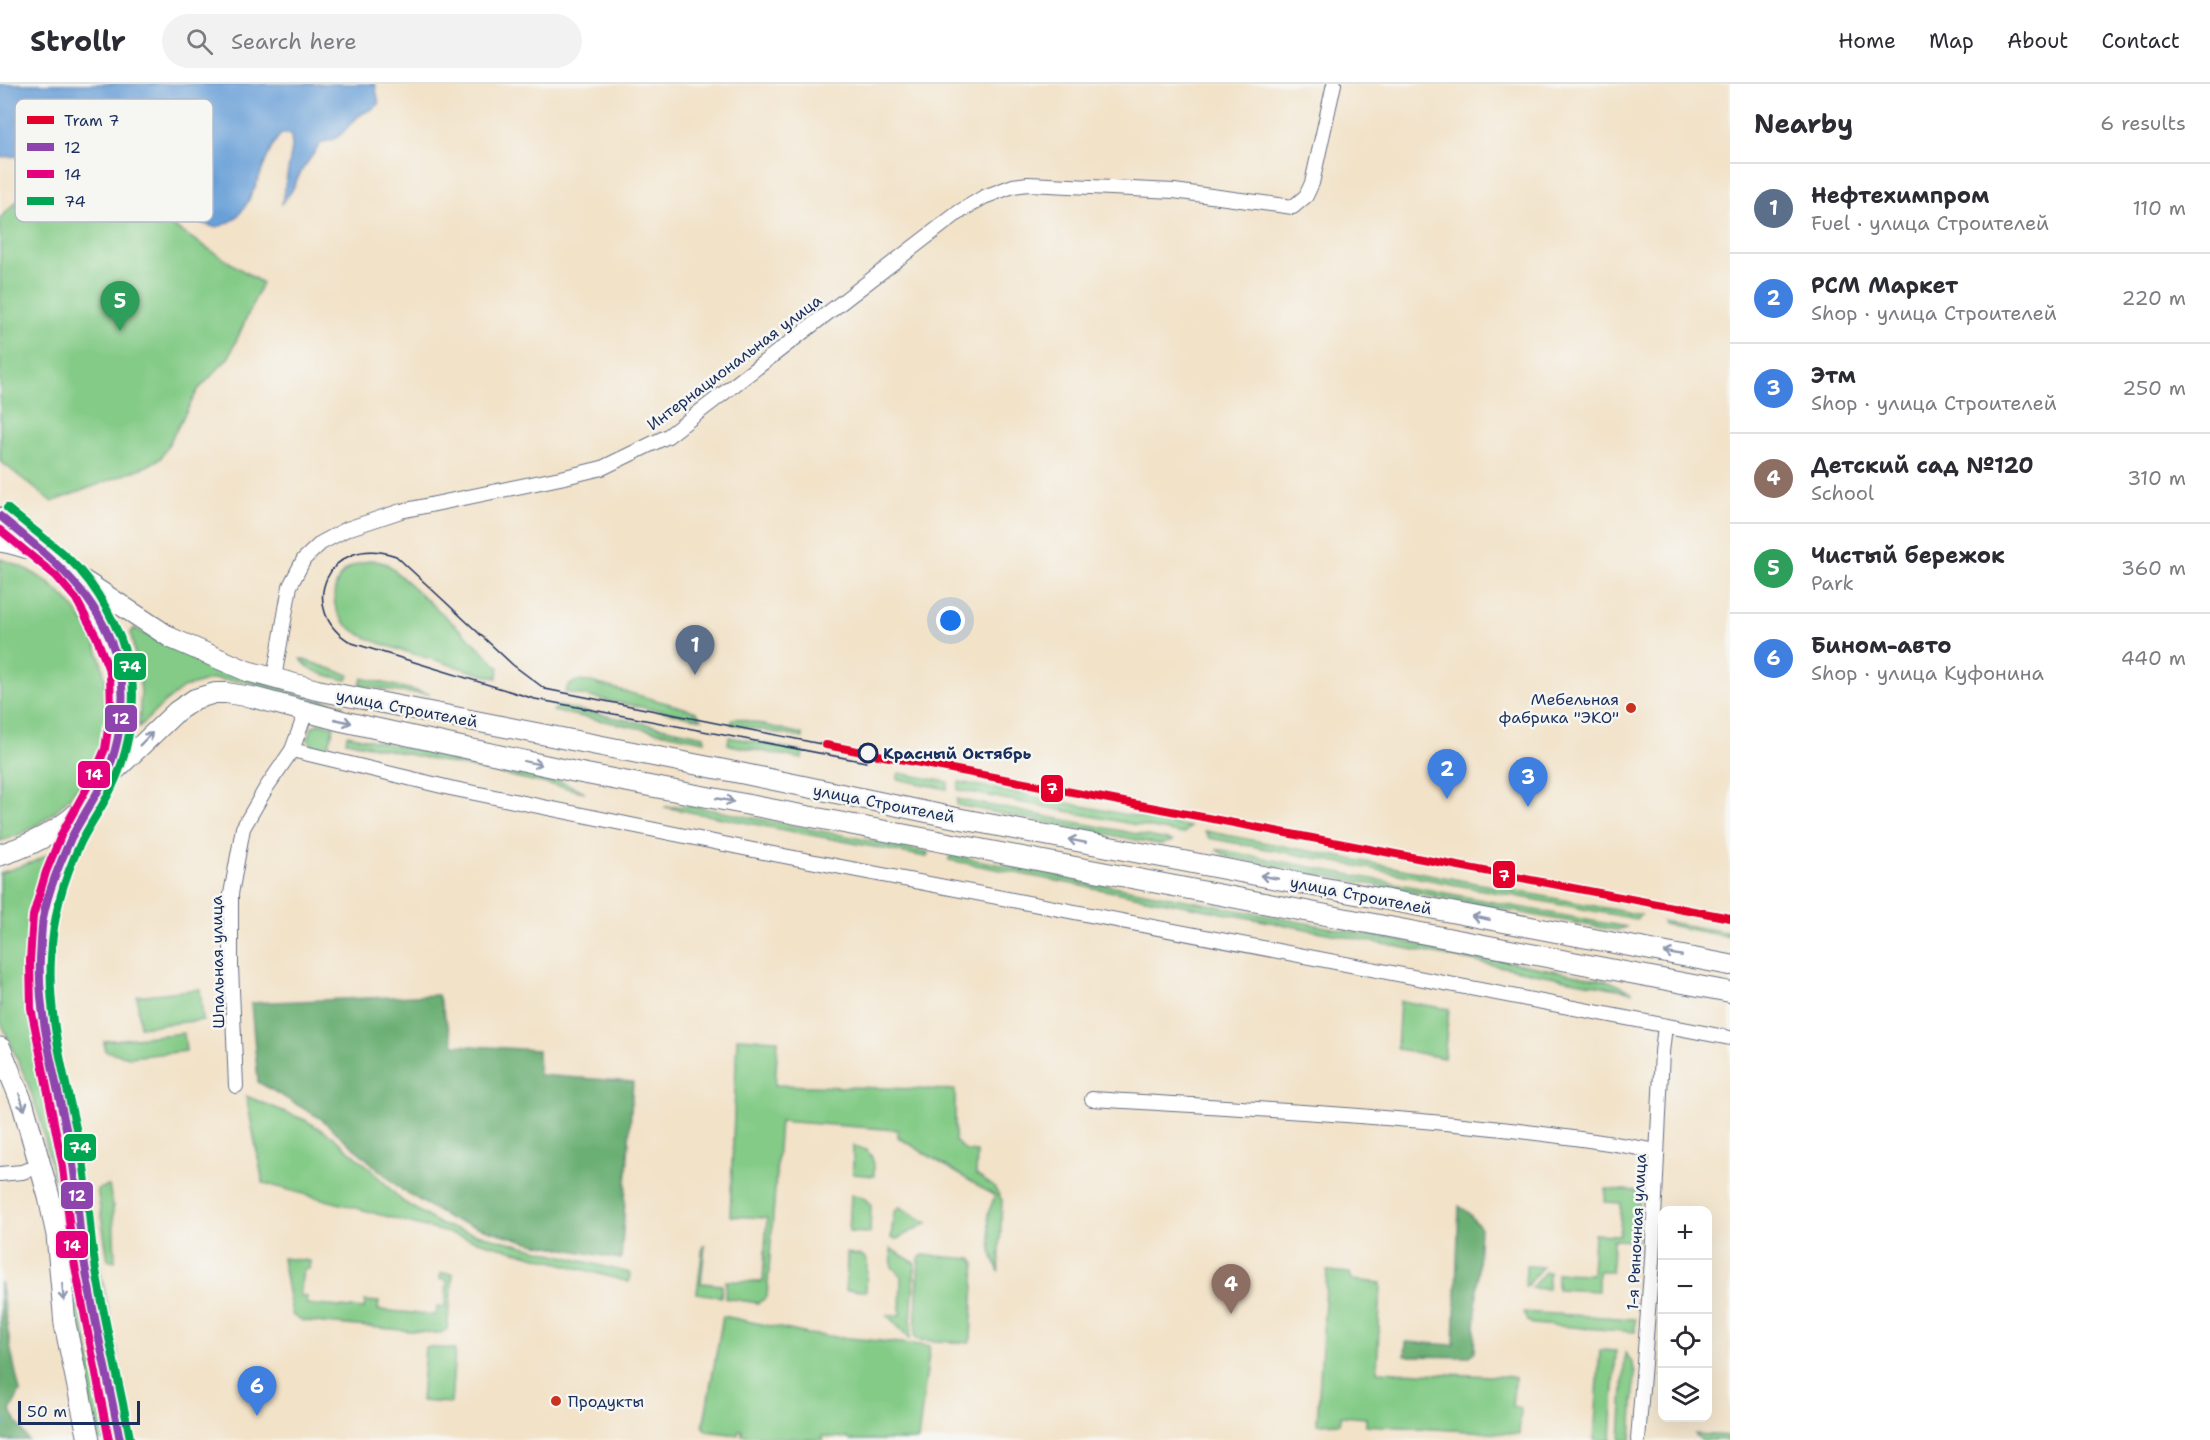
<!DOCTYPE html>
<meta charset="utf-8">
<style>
body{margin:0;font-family:"Shantell Sans",sans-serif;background:#f2f2f3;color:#2b2b33}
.controls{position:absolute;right:18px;bottom:18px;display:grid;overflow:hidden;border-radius:12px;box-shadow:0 6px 24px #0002}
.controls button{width:54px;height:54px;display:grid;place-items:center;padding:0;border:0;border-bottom:2px solid #e1e1e2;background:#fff;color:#2b2b33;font:30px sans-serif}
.scale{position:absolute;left:18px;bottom:15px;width:122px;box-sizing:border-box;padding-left:6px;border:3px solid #1b2f5e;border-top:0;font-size:16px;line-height:21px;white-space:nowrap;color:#1b2f5e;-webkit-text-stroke:4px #f6f6f2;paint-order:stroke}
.you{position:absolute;left:951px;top:537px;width:21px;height:21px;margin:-15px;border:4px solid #fff;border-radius:50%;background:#1a73e8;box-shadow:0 0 0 9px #1a73e833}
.badge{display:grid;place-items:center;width:39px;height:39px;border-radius:50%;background:#c8321e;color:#fff;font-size:20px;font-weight:700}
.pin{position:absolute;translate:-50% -50px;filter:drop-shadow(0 2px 3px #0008)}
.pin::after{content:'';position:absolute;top:32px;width:21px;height:18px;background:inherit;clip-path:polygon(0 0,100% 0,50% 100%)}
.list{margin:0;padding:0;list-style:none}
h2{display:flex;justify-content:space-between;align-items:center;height:78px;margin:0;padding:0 24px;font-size:26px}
h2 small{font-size:20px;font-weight:400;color:#7c7c81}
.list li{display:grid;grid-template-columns:39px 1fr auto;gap:18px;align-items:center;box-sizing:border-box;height:90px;padding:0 24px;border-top:2px solid #e1e1e2}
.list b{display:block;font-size:22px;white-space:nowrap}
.list p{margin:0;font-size:20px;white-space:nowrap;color:#7c7c81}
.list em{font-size:20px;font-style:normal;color:#7c7c81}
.icon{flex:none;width:33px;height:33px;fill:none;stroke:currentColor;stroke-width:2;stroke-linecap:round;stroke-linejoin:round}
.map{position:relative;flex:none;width:1730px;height:1356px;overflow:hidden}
header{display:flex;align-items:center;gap:36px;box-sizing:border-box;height:84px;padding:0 30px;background:#fff;border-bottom:2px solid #e1e1e2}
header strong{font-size:28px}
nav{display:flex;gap:33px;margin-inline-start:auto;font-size:21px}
.search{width:420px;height:54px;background:#f2f2f3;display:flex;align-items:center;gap:15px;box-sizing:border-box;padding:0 21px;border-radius:33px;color:#7c7c81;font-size:22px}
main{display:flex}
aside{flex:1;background:#fff}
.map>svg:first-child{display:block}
</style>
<header>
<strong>Strollr</strong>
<div class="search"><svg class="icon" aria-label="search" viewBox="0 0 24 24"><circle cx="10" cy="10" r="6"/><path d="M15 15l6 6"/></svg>Search here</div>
<nav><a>Home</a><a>Map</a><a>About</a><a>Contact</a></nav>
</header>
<main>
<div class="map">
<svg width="1730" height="1356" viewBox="0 0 1730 1356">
<rect width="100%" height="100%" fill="#f6f6f2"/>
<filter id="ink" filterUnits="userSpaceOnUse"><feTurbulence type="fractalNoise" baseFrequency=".0167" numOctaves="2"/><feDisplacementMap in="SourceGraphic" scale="12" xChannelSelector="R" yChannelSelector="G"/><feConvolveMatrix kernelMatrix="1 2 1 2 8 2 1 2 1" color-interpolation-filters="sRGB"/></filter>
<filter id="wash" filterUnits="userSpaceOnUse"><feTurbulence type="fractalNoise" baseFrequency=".008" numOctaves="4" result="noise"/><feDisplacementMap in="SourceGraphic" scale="24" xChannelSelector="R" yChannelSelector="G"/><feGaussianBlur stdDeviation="1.35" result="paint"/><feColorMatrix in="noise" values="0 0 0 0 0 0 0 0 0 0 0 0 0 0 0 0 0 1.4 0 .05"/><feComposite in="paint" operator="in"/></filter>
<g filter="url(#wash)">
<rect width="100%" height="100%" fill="#f2e2c8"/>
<path fill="#83cb86" stroke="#4f7d72" stroke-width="1.5" d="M 33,101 L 151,128 L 262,199 L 229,273 L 198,306 L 161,374 L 147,382 L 52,418 L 0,377 L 0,134 Z
M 0,475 C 105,505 143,639 66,717 C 48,735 25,751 0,757 Z
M 372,476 L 387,480 L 477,561 L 499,584 L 497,594 C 477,590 458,583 439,577 C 414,570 367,559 348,542 C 337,533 332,519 335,505 C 339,485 354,480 372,476 Z
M 134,544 L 177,566 L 303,611 L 343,621 L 343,624 L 248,598 L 213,595 L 183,604 L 164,619 L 139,643 L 141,606 L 131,549 Z
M 301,575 L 349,591 L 347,596 C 330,592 311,590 301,575 Z
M 362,594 L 430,610 L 399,608 L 360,601 Z
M 577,597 L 591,598 L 688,625 L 696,628 L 702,635 L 565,608 L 569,601 Z
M 558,622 L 704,652 L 705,657 L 553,627 Z
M 736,634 L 802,650 L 803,654 L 731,640 L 732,636 Z
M 319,639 L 334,642 L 327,667 L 315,664 L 308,656 L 312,643 Z
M 347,651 L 562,698 L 585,708 L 346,657 Z
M 729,653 L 803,667 L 802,675 L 730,661 L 728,660 Z
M 899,689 L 948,698 L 947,705 L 897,695 Z
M 959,698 L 1190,743 L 1183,750 L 958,706 Z
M 957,715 L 1173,757 L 1163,760 L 1157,760 L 957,721 Z
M 692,722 L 928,768 L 927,773 L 664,723 Z
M 1205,747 L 1641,831 L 1636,835 L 1209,754 Z
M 1216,765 L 1597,838 L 1627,843 L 1617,846 L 1608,845 L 1233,774 L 1225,772 Z
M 50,769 L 33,825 L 27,860 L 27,894 L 37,973 L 78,1166 L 70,1168 L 41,1037 L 27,997 L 0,936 L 0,789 L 36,777 Z
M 950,771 L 1609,897 L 1633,908 L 949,776 Z
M 1662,837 L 1730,849 L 1730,853 L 1663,840 Z
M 200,905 L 203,936 L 140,943 L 137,912 Z
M 1400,917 L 1449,925 L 1444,974 L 1397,965 Z
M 184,949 L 186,967 L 130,973 L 105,967 L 104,957 Z
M 737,954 L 778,956 L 775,1001 L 955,1006 L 955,1057 L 966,1067 L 977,1068 L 976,1091 L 993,1102 L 1002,1116 L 999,1188 L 991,1167 L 988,1129 L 995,1112 L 898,1053 L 898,1046 L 780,1037 L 767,1213 L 758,1219 L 725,1214 L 726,1197 L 763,1198 L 767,1134 L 730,1132 Z
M 246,1012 L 305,1036 L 332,1052 L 371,1085 L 402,1117 L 441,1141 L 630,1189 L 629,1198 L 263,1099 Z
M 853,1062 C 872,1065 875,1075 874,1092 L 853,1090 Z
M 109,1102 L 113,1123 L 115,1177 L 108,1176 L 97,1105 Z
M 1606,1105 L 1639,1107 L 1638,1157 L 1613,1156 L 1612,1187 L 1598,1187 L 1598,1207 L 1557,1205 L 1557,1189 L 1592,1190 L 1594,1150 L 1620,1151 L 1621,1119 L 1605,1118 Z
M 851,1110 L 864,1114 L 871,1121 L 870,1149 L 849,1148 Z
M 900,1123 L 927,1139 L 897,1155 L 891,1154 L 894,1128 Z
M 703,1162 L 705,1162 L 701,1199 L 722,1201 L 721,1213 L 697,1209 Z
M 891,1165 L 915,1179 L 910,1255 L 887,1231 L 900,1231 L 901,1192 L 892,1183 Z
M 847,1169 L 863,1172 L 867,1177 L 866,1207 L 846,1206 Z
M 97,1170 L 132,1341 L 125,1333 L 91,1172 Z
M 923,1171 L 972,1175 L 975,1180 L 971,1254 L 969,1259 L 918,1256 L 915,1252 L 919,1174 Z
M 282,1174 L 310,1177 L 309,1185 L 303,1185 L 300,1212 L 307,1213 L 306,1220 L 364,1225 L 365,1217 L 379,1218 L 378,1226 L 436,1231 L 437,1223 L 445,1223 L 447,1196 L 440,1195 L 441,1189 L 453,1190 L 447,1245 L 441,1249 L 434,1249 L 303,1237 L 293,1232 L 291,1225 Z
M 70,1176 L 107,1356 L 98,1356 L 62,1179 Z
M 1526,1182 L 1542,1183 L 1526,1203 L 1525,1203 Z
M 1327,1187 L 1350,1189 L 1352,1196 L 1381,1199 L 1377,1287 L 1515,1293 L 1512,1322 L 1521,1324 L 1519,1350 L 1366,1341 L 1366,1334 L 1341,1332 L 1340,1339 L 1317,1340 Z
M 1545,1188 L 1549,1188 L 1548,1205 L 1531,1204 Z
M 1523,1228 L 1635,1235 L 1635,1248 L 1533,1240 L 1527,1237 Z
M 723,1232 L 808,1250 L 930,1262 L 918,1356 L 850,1356 L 847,1354 L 822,1352 L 824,1356 L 742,1351 L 742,1346 L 739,1346 L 738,1351 L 706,1347 L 703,1343 Z
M 425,1263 L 455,1265 L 451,1319 L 421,1317 Z
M 1600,1266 L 1616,1267 L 1611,1356 L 1594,1356 Z
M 1625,1269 L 1633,1280 L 1635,1289 L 1631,1356 L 1620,1356 Z
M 1695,1350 L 1730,1352 L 1730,1356 L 1701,1356 Z"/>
<path fill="#6aaf73" stroke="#426f68" stroke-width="1.5" d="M 438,911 L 454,961 L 538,966 L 539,991 L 633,998 L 621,1175 L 532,1159 L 450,1135 L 402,1106 L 320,1034 L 258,998 L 251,919 Z
M 1459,1122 L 1468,1128 L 1480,1143 L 1474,1268 L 1469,1273 L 1405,1272 L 1406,1258 L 1454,1261 Z
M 0,1197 L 11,1267 L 20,1308 L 10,1327 L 28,1356 L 0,1356 Z"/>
<path fill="#6ba0d8" stroke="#43689b" stroke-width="1.5" d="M 0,0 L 375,0 L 379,20 C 373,26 366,27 359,32 C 341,46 347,53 321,59 L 302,86 L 291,108 L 282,119 L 292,64 L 291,50 L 281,50 C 258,76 255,140 214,143 L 98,106 L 25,72 L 0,73 Z"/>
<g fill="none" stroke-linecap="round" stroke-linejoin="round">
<path stroke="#6ba0d8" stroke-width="4.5" d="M 0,1336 L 4,1338"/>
</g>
</g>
<g filter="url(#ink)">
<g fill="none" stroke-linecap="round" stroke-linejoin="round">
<defs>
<path id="minor" d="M 274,594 L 290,502 L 304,475 L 321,459 L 347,445 L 401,427 L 565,393 L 602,384 L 668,352 L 959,128 L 984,113 L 1013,102 L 1028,100 L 1174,107 L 1293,123 L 1306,112 L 1312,99 L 1334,0
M 292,666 L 450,704 L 758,767 L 1730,954
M 236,1002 L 231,882 L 231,810 L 243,744 L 266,704 L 292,666 L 306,628
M 1092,1015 C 1281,1027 1470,1034 1657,1067
M 0,1090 L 22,1088 L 41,1082
M 1638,1356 L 1652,1176 L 1662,968 L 1665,942"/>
<path id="tertiary" d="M 0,432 L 40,465"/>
<path id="secondary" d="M 72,489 L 171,554 L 247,587 L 317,606 L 745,690 L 946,732 L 1730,881
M 106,695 L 177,627 L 195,615 L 215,609 L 226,609 L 252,613 L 342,637 L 576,688 L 1730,908"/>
<path id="primary" d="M 0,457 C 21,460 46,469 62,483 C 89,505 115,555 120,589 C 126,625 121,673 100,704 C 77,738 38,759 0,771
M 99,705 C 75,746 53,787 44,833 C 28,916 56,999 73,1079 C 78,1109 79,1140 83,1169 C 92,1232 107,1294 120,1356
M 0,964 L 23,1021 L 49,1113 L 57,1151 L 65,1240 L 89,1356"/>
</defs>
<use href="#minor" stroke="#666e83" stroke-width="16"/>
<use href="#tertiary" stroke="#666e83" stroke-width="19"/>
<use href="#secondary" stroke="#666e83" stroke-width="22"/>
<use href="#primary" stroke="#666e83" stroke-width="23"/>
<use href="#minor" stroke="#fff" stroke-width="14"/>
<use href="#tertiary" stroke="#fff" stroke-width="16"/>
<use href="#secondary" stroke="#fff" stroke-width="20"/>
<use href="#primary" stroke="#fff" stroke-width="21"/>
<path stroke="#1b2f5e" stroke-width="1.5" d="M 826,661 L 545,605 L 513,581 L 396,472 C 327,447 295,528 352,559 L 535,615 L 866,678"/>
<defs>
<path id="bus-1" d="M 0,432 C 55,478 102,511 120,586 C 127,620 118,668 103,698 C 93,717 81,735 71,754 C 60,779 48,807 43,834 C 41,847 41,861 40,874 C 37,944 62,1012 73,1081 C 78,1110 78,1140 83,1170 C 93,1232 108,1294 120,1356"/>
<path id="bus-2" d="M 0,446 L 56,492 L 76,515 L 96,552 L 110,589 L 111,626 L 105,665 L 94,691 L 62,749 L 46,788 L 33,832 L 30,877 L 31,924 L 63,1083 L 73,1172 L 109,1356"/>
<path id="bus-3" d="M 7,424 C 27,441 49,457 69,475 C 98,502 120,545 130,583 C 138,617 128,670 113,701 C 104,721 91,738 81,758 C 63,796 53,831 51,874 C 47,942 70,1010 83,1077 C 88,1106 89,1137 93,1167 C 102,1229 118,1292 130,1354"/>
</defs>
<use href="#bus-1" stroke="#f6f6f2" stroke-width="12"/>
<use href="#bus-2" stroke="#f6f6f2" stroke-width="12"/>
<use href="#bus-3" stroke="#f6f6f2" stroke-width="12"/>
<use href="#bus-1" stroke="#8e44ad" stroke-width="8"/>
<use href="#bus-2" stroke="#e5007d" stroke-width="8"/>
<use href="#bus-3" stroke="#00a651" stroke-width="8"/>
<defs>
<path id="tram-1" d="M 826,661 L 1730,834"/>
</defs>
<use href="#tram-1" stroke="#f6f6f2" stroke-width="12"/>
<use href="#tram-1" stroke="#e4002b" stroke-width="8"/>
</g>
<defs><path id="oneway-shaft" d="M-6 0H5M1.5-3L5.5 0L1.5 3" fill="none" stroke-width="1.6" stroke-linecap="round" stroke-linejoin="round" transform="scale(1.5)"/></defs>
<g stroke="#8d97ae">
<use href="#oneway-shaft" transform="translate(343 637) rotate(13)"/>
<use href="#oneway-shaft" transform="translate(146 655) rotate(-45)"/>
<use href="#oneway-shaft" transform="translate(533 679) rotate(12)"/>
<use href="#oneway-shaft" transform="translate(725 716) rotate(11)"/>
<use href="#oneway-shaft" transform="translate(1077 757) rotate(-169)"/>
<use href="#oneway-shaft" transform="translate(1269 793) rotate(-169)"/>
<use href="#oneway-shaft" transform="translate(1481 834) rotate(-169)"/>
<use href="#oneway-shaft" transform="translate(1673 870) rotate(-169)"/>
<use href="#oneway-shaft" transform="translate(22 1018) rotate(72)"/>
<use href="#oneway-shaft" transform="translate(63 1208) rotate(85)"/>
</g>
</g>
<g fill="#c8321e" stroke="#f6f6f2" stroke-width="2">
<circle cx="1631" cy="624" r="6"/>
<circle cx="556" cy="1317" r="6"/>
</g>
<circle fill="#f6f6f2" stroke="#1b2f5e" stroke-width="3" cx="868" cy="669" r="9"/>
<g text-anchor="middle" stroke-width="5" stroke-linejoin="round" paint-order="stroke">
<g font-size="16" fill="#1b2f5e" stroke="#f6f6f2">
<text transform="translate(734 278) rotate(-37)" y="6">Интернациональная улица</text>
<text transform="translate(407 624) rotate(11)" y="6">улица Строителей</text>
<text transform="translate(884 719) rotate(11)" y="6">улица Строителей</text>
<text transform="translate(1361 811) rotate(11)" y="6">улица Строителей</text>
<text transform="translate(217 878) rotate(-91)" y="6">Шпальная улица</text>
<text transform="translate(1636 1148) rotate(-87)" y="6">1-я Рыночная улица</text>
</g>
<g font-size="16" fill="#1b2f5e" stroke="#f6f6f2" text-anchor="end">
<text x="1619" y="621">Мебельная<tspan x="1619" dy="18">фабрика "ЭКО"</tspan></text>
<text x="568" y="1323" text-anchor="start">Продукты</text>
</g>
<g font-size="16" font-weight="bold" fill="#1b2f5e" stroke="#f6f6f2" text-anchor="start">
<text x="883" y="675">Красный Октябрь</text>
</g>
</g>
<rect x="15" y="15" width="198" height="123" rx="9" fill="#f6f6f2" stroke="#b4bac6" stroke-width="1.5"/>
<rect x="27" y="32" width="27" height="8" fill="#e4002b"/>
<rect x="27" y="59" width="27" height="8" fill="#8e44ad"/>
<rect x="27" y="86" width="27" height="8" fill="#e5007d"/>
<rect x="27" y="113" width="27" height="8" fill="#00a651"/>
<g font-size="16" fill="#1b2f5e">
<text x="64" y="42">Tram 7</text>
<text x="64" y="69">12</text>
<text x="64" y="96">14</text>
<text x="64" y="123">74</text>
</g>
<g stroke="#f6f6f2" stroke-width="2">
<rect x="113" y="568" width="34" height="29" rx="6" fill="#00a651"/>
<rect x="104" y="620" width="34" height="29" rx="6" fill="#8e44ad"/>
<rect x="77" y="676" width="34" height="29" rx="6" fill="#e5007d"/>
<rect x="1040" y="690" width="24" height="29" rx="6" fill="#e4002b"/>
<rect x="1492" y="776" width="24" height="29" rx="6" fill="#e4002b"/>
<rect x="63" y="1049" width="34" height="29" rx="6" fill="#00a651"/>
<rect x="60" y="1097" width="34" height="29" rx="6" fill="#8e44ad"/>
<rect x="55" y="1146" width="34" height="29" rx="6" fill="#e5007d"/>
</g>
<g font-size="16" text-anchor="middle" font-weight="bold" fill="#fff">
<text x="130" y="588">74</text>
<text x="121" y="640">12</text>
<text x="94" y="696">14</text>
<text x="1052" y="710">7</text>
<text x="1504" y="797">7</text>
<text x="80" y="1069">74</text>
<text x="77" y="1117">12</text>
<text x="72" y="1167">14</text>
</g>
</svg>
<div class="controls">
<button>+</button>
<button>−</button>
<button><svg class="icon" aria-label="locate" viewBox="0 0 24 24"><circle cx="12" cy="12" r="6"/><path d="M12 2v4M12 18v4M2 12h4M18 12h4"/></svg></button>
<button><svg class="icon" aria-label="layers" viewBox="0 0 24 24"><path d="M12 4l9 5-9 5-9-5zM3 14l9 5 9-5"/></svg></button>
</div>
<div class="scale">50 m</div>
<div class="you"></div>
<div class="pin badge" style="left:695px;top:591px;background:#5c6f8a">1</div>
<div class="pin badge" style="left:1447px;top:715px;background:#3f7fe0">2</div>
<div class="pin badge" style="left:1528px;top:723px;background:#3f7fe0">3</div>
<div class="pin badge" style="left:1231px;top:1230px;background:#8d6e63">4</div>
<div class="pin badge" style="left:120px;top:247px;background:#2e9e5b">5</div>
<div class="pin badge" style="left:257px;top:1332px;background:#3f7fe0">6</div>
</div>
<aside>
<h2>Nearby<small>6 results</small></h2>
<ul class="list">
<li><span class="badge" style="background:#5c6f8a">1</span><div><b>Нефтехимпром</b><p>Fuel · улица Строителей</p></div><em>110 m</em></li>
<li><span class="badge" style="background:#3f7fe0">2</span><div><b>РСМ Маркет</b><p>Shop · улица Строителей</p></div><em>220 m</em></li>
<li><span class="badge" style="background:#3f7fe0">3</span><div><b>Этм</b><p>Shop · улица Строителей</p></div><em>250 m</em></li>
<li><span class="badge" style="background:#8d6e63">4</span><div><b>Детский сад №120</b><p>School</p></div><em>310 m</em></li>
<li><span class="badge" style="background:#2e9e5b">5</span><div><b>Чистый бережок</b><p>Park</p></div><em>360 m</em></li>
<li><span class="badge" style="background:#3f7fe0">6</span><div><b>Бином-авто</b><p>Shop · улица Куфонина</p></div><em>440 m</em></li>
</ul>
</aside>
</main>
